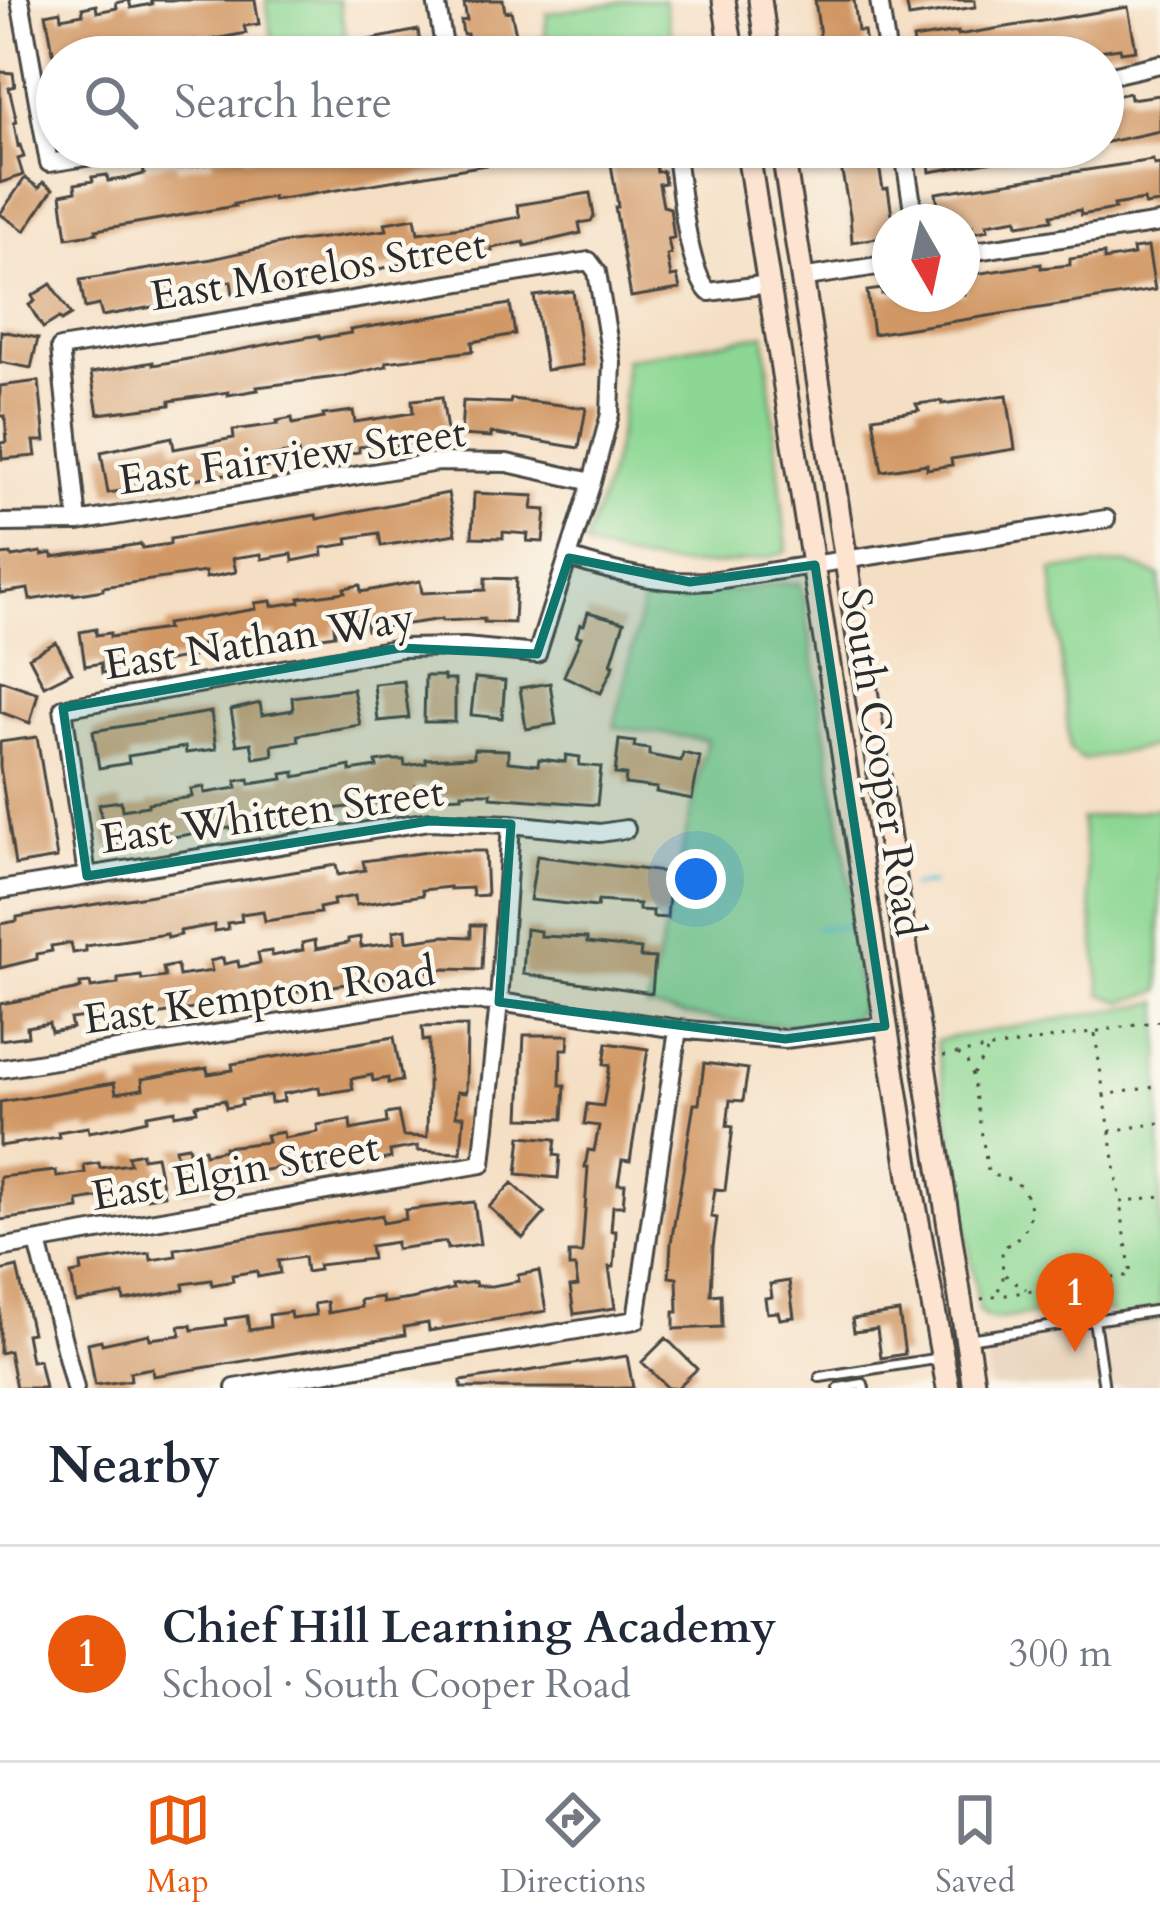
<!DOCTYPE html>
<meta charset="utf-8">
<style>
body{margin:0;font-family:Cardo,serif;background:#f2f2f3;color:#1f2937}
.compass{position:absolute;left:872px;top:204px;width:108px;height:108px;border-radius:50%;background:#fff;box-shadow:0 3px 9px #0004;rotate:171deg}
.you{position:absolute;left:696px;top:879px;width:42px;height:42px;margin:-30px;border:9px solid #fff;border-radius:50%;background:#1a73e8;box-shadow:0 0 0 18px #1a73e833}
.badge{display:grid;place-items:center;width:78px;height:78px;border-radius:50%;background:#ea580c;color:#fff;font-size:39px;font-weight:700}
.pin{position:absolute;translate:-50% -99px;filter:drop-shadow(0 3px 6px #0008)}
.pin::after{content:'';position:absolute;top:63px;width:42px;height:36px;background:inherit;clip-path:polygon(0 0,100% 0,50% 100%)}
.list{margin:0;padding:0;list-style:none}
h2{display:flex;justify-content:space-between;align-items:center;height:156px;margin:0;padding:0 48px;font-size:51px}
h2 small{font-size:39px;font-weight:400;color:#747a83}
.list li{display:grid;grid-template-columns:78px 1fr auto;gap:36px;align-items:center;box-sizing:border-box;height:216px;padding:0 48px;border-top:3px solid #e0e1e3}
.list b{display:block;font-size:45px;white-space:nowrap}
.list p{margin:0;font-size:39px;white-space:nowrap;color:#747a83}
.list em{font-size:39px;font-style:normal;color:#747a83}
.icon{flex:none;width:66px;height:66px;fill:none;stroke:currentColor;stroke-width:2;stroke-linecap:round;stroke-linejoin:round}
.map{position:relative;flex:none;width:1160px;height:1388px;overflow:hidden}
.search{position:absolute;background:#fff;box-shadow:0 3px 9px #0004;left:36px;right:36px;top:36px;height:132px;display:flex;align-items:center;gap:30px;box-sizing:border-box;padding:0 42px;border-radius:66px;color:#747a83;font-size:45px}
.sheet{height:372px;background:#fff}
nav{display:flex;justify-content:space-around;align-items:center;box-sizing:border-box;height:168px;border-top:3px solid #e0e1e3;background:#fff;font-size:33px;color:#747a83}
nav a{display:grid;justify-items:center;gap:6px}
nav .on{color:#ea580c}
.map>svg:first-child{display:block}
</style>
<div class="map">
<svg width="1160" height="1388" viewBox="0 0 1160 1388">
<rect width="100%" height="100%" fill="#fbf7ec"/>
<filter id="ink" filterUnits="userSpaceOnUse"><feTurbulence type="fractalNoise" baseFrequency=".00833" numOctaves="2"/><feDisplacementMap in="SourceGraphic" scale="24" xChannelSelector="R" yChannelSelector="G"/><feConvolveMatrix kernelMatrix="1 2 1 2 8 2 1 2 1" color-interpolation-filters="sRGB"/></filter>
<filter id="wash" filterUnits="userSpaceOnUse"><feTurbulence type="fractalNoise" baseFrequency=".004" numOctaves="4" result="noise"/><feDisplacementMap in="SourceGraphic" scale="48" xChannelSelector="R" yChannelSelector="G"/><feGaussianBlur stdDeviation="2.7" result="paint"/><feColorMatrix in="noise" values="0 0 0 0 0 0 0 0 0 0 0 0 0 0 0 0 0 1.4 0 .05"/><feComposite in="paint" operator="in"/></filter>
<g filter="url(#wash)">
<rect width="100%" height="100%" fill="#f5dfc4"/>
<path fill="#e6cfb5" d="M 1160,1319 L 1160,1388 L 991,1388 L 986,1356 L 994,1348 Z"/>
<path fill="#8cd793" stroke="#5c815f" stroke-width="3" d="M 266,0 L 339,0 L 349,57 L 275,57 Z
M 636,0 L 664,0 L 672,38 L 669,43 L 577,57 L 543,57 L 547,13 Z
M 765,334 L 787,550 C 773,559 757,559 741,562 C 687,569 635,565 584,545 C 610,480 625,429 625,359 Z
M 1126,563 L 1160,576 L 1160,745 L 1083,760 L 1070,750 L 1052,570 Z
M 783,583 L 799,583 L 804,599 L 851,893 L 852,940 L 861,1005 L 853,1018 C 786,1033 713,1021 647,1007 L 707,740 L 614,727 L 642,606 L 642,588 C 689,596 736,593 783,583 Z
M 1160,808 L 1160,991 L 1123,1002 L 1101,994 L 1081,819 Z
M 1160,1002 L 1160,1319 L 1112,1328 L 1111,1311 L 1068,1309 L 993,1320 L 984,1316 L 979,1310 L 936,1040 Z"/>
<g fill="none" stroke-linecap="round" stroke-linejoin="round">
<path stroke="#55bfd1" stroke-width="4.5" d="M 912,886 L 932,884
M 817,928 L 848,927"/>
</g>
<g id="blocks">
<path fill="#d19865" d="M 129,0 L 131,8 L 152,4 L 151,0 L 255,0 L 259,24 L 244,26 L 246,33 L 195,43 L 194,40 L 99,57 L 54,57 L 46,14 L 60,11 L 61,18 L 83,14 L 82,8 L 96,5 L 97,12 L 117,8 L 116,3 Z
M 485,0 L 503,0 L 505,12 L 511,11 L 521,57 L 471,57 L 467,34 L 463,34 L 461,21 L 467,20 L 464,4 Z
M 815,0 L 854,0 L 858,31 L 864,31 L 866,45 L 860,46 L 862,57 L 823,57 Z
M 906,0 L 975,0 L 975,7 L 909,17 Z
M 1128,7 L 1136,50 L 1121,52 L 1120,48 L 1091,52 L 1092,57 L 916,57 L 913,39 L 958,32 L 958,35 Z
M 418,30 L 422,57 L 356,57 L 354,43 Z
M 0,72 L 13,73 L 15,86 L 9,88 L 17,122 L 14,123 L 18,146 L 20,145 L 24,157 L 18,159 L 23,175 L 0,183 Z
M 1129,93 L 1130,99 L 1160,95 L 1160,131 L 1103,143 L 1103,98 Z
M 282,147 L 556,147 L 557,153 L 307,195 L 273,200 L 273,197 L 234,204 L 235,206 L 96,230 L 97,233 L 67,238 L 61,194 L 76,191 L 75,184 L 93,181 L 92,177 L 107,175 L 108,181 L 129,178 L 144,174 L 143,168 L 155,166 L 176,163 L 177,169 L 213,163 L 212,156 L 244,151 L 245,158 L 267,155 L 283,152 Z
M 608,147 L 638,147 L 639,158 L 654,156 L 657,172 L 663,171 L 665,183 L 659,184 L 663,206 L 670,208 L 674,238 L 668,239 L 671,254 L 667,255 L 671,277 L 677,276 L 680,289 L 631,297 L 615,207 L 618,207 L 617,199 Z
M 863,147 L 882,147 L 884,159 L 878,160 L 883,189 L 888,188 L 893,222 L 890,222 L 890,236 L 852,242 L 850,215 L 838,151 Z
M 927,147 L 1038,147 L 1039,153 L 930,172 Z
M 1153,160 L 1154,165 L 1160,164 L 1160,203 L 1145,205 L 1144,200 L 1114,205 L 1115,209 L 1081,215 L 1080,210 L 1051,215 L 1052,220 L 1018,225 L 1017,219 L 987,224 L 988,230 L 973,233 L 972,226 L 962,228 L 962,222 L 941,222 L 936,193 Z
M 25,178 L 39,188 L 43,182 L 53,189 L 25,231 L 0,214 Z
M 590,193 L 594,216 L 591,221 L 579,223 L 581,233 L 525,246 L 524,242 L 492,248 L 492,251 L 481,253 L 436,257 L 365,272 L 363,262 L 333,267 L 335,277 L 233,294 L 231,281 L 202,286 L 203,298 L 102,316 L 99,305 L 85,308 L 80,280 L 212,259 L 284,243 L 387,230 L 385,223 L 415,218 L 418,233 L 476,225 L 520,217 L 517,205 Z
M 1148,247 L 1155,290 L 873,334 L 867,291 L 882,289 L 882,294 L 965,294 L 962,276 L 1041,264 L 1041,268 L 1070,265 L 1070,259 L 1104,254 L 1104,260 L 1134,255 L 1133,249 Z
M 51,284 L 71,315 L 61,321 L 59,318 L 43,328 L 29,305 L 35,301 L 32,296 Z
M 573,291 L 583,365 L 546,370 L 534,296 Z
M 510,304 L 515,334 L 472,342 L 473,351 L 386,362 L 387,366 L 344,376 L 257,387 L 258,390 L 228,395 L 228,392 L 170,401 L 170,405 L 98,414 L 91,373 L 153,362 L 153,365 L 177,361 L 319,335 L 320,338 L 351,333 L 350,330 Z
M 1,331 L 38,338 L 31,368 L 0,362 Z
M 39,381 L 45,441 L 34,441 L 36,456 L 2,459 L 1,443 L 7,442 L 5,416 L 0,416 L 0,386 Z
M 1007,395 L 1015,449 L 951,459 L 952,465 L 927,469 L 927,464 L 882,471 L 873,417 L 919,410 L 916,404 L 942,401 L 942,404 Z
M 442,397 L 448,438 L 391,447 L 390,442 L 359,447 L 359,452 L 300,462 L 298,452 L 268,457 L 269,467 L 108,493 L 101,452 L 172,437 L 174,449 L 234,438 L 233,430 L 278,424 L 277,421 L 292,418 L 293,424 L 324,418 L 323,415 L 353,411 L 355,422 L 413,413 L 412,400 Z
M 511,399 L 586,408 L 579,448 L 491,433 L 491,437 L 461,435 L 463,401 L 510,403 Z
M 448,493 L 456,534 L 381,546 L 379,533 L 347,538 L 348,544 L 322,548 L 323,555 L 293,561 L 292,554 L 262,559 L 261,554 L 233,558 L 236,572 L 206,578 L 205,572 L 103,587 L 103,590 L 73,595 L 73,593 L 30,600 L 28,589 L 0,593 L 0,555 L 11,554 L 12,557 L 41,552 L 42,555 L 52,553 L 53,557 L 141,544 L 142,548 L 170,544 L 170,539 L 316,515 L 317,519 Z
M 474,493 L 534,496 L 532,509 L 546,510 L 543,542 L 527,541 L 528,534 L 503,532 L 503,538 L 472,537 Z
M 485,578 L 516,579 L 514,623 L 484,622 L 484,619 L 442,621 L 442,619 L 367,630 L 365,619 L 334,625 L 335,635 L 277,644 L 275,633 L 246,638 L 247,648 L 221,653 L 219,642 L 201,645 L 202,655 L 102,673 L 101,663 L 85,666 L 80,632 L 96,629 L 96,635 L 110,633 L 110,637 L 167,629 L 166,624 L 256,609 L 255,603 L 271,601 L 272,606 L 300,602 L 299,598 L 345,592 L 344,588 L 360,585 L 361,592 L 420,581 L 422,593 L 485,590 Z
M 588,612 L 624,622 L 611,664 L 614,665 L 601,693 L 564,676 L 581,637 L 576,636 L 580,624 L 584,625 Z
M 56,642 L 72,672 L 44,686 L 29,657 Z
M 425,676 L 444,676 L 444,680 L 455,680 L 455,722 L 424,722 Z
M 475,678 L 505,681 L 502,718 L 471,715 Z
M 0,680 L 38,693 L 30,723 L 0,712 Z
M 404,681 L 409,718 L 378,721 L 374,684 Z
M 550,683 L 556,724 L 526,729 L 520,688 Z
M 353,689 L 360,725 L 298,735 L 299,741 L 272,745 L 273,755 L 254,758 L 251,743 L 237,745 L 231,710 L 260,703 L 262,715 L 293,710 L 292,697 Z
M 211,712 L 216,749 L 186,753 L 185,747 L 128,756 L 129,763 L 99,768 L 93,731 Z
M 37,737 L 57,858 L 15,865 L 0,767 L 0,742 Z
M 619,740 L 635,742 L 634,747 L 649,749 L 649,755 L 681,761 L 683,753 L 700,757 L 692,799 L 656,792 L 657,788 L 625,784 L 626,775 L 615,774 Z
M 474,749 L 508,750 L 508,762 L 538,765 L 539,759 L 565,762 L 566,755 L 580,757 L 579,765 L 601,767 L 597,805 L 491,797 L 491,793 L 462,793 L 462,796 L 440,797 L 440,785 L 416,786 L 417,798 L 325,810 L 325,813 L 166,838 L 165,830 L 143,833 L 144,842 L 106,847 L 99,804 L 121,801 L 122,810 L 148,806 L 148,803 L 192,797 L 191,789 L 204,787 L 205,793 L 237,788 L 236,781 L 249,779 L 250,784 L 283,779 L 282,774 L 295,772 L 295,777 L 350,766 L 350,771 L 377,767 L 376,762 L 390,760 L 404,760 L 405,766 L 426,763 L 426,759 L 474,757 Z
M 434,851 L 485,851 L 487,895 L 473,896 L 472,888 L 450,889 L 450,887 L 422,890 L 423,895 L 356,905 L 355,896 L 333,900 L 334,905 L 319,908 L 320,913 L 265,921 L 263,911 L 241,914 L 242,921 L 227,923 L 228,929 L 214,931 L 214,925 L 180,931 L 181,935 L 168,938 L 167,934 L 86,946 L 86,951 L 73,953 L 71,943 L 51,946 L 52,951 L 37,954 L 37,959 L 0,968 L 0,924 L 17,921 L 17,917 L 336,865 L 338,875 L 365,870 L 363,861 Z
M 537,856 L 671,873 L 667,918 L 653,917 L 653,911 L 639,910 L 639,904 L 598,901 L 597,907 L 530,900 Z
M 471,925 L 484,925 L 482,970 L 446,969 L 413,973 L 95,1025 L 94,1016 L 70,1019 L 72,1028 L 51,1032 L 49,1023 L 27,1027 L 28,1036 L 0,1040 L 0,1004 L 75,990 L 81,988 L 80,984 L 90,983 L 91,988 L 118,984 L 118,979 L 141,976 L 142,980 L 165,977 L 163,968 L 177,965 L 179,976 L 212,971 L 210,961 L 223,958 L 224,964 L 238,961 L 239,967 L 260,963 L 258,953 L 271,951 L 272,956 L 303,950 L 302,943 L 315,940 L 316,949 L 348,943 L 348,939 L 360,937 L 361,947 L 394,943 L 393,931 L 406,929 L 407,941 L 444,936 L 471,937 Z
M 526,929 L 540,931 L 540,936 L 587,938 L 587,943 L 641,949 L 640,957 L 655,958 L 652,993 L 523,974 Z
M 467,1026 L 466,1093 L 457,1092 L 456,1116 L 464,1116 L 461,1153 L 418,1151 L 418,1146 L 390,1151 L 391,1158 L 369,1162 L 289,1175 L 287,1166 L 260,1171 L 261,1179 L 183,1192 L 175,1148 L 188,1146 L 189,1151 L 204,1149 L 205,1154 L 224,1150 L 224,1147 L 268,1142 L 266,1135 L 283,1132 L 284,1138 L 318,1132 L 317,1125 L 350,1120 L 351,1130 L 387,1123 L 386,1114 L 398,1112 L 403,1136 L 427,1137 L 429,1040 L 423,1041 L 422,1027 Z
M 524,1035 L 569,1035 L 568,1049 L 561,1049 L 560,1085 L 565,1085 L 563,1119 L 520,1118 Z
M 394,1037 L 402,1081 L 388,1083 L 388,1078 L 373,1081 L 372,1075 L 351,1079 L 353,1089 L 320,1094 L 319,1087 L 283,1094 L 284,1101 L 271,1103 L 270,1095 L 241,1100 L 242,1105 L 226,1108 L 225,1100 L 196,1105 L 197,1111 L 175,1115 L 175,1110 L 147,1115 L 147,1120 L 122,1126 L 89,1132 L 88,1127 L 58,1132 L 59,1137 L 0,1146 L 0,1102 L 114,1083 L 116,1093 L 143,1089 L 142,1079 L 207,1068 L 208,1074 L 233,1070 L 232,1064 Z
M 607,1043 L 648,1049 L 630,1161 L 622,1160 L 618,1184 L 625,1184 L 623,1206 L 613,1206 L 611,1231 L 616,1231 L 615,1255 L 614,1267 L 609,1267 L 615,1308 L 574,1314 L 570,1287 L 578,1286 L 575,1267 L 569,1267 L 569,1253 L 582,1253 L 588,1167 L 585,1167 L 588,1150 L 594,1151 L 599,1126 L 584,1124 L 587,1104 L 603,1106 L 610,1065 L 604,1064 Z
M 704,1063 L 748,1069 L 743,1101 L 730,1100 L 727,1126 L 733,1127 L 725,1190 L 715,1189 L 711,1217 L 717,1218 L 713,1247 L 711,1295 L 721,1294 L 722,1327 L 674,1329 L 674,1312 L 678,1312 L 677,1278 L 669,1277 L 671,1243 L 694,1104 L 699,1104 Z
M 521,1136 L 556,1139 L 554,1155 L 560,1156 L 558,1178 L 517,1174 Z
M 142,1153 L 142,1158 L 156,1156 L 164,1195 L 103,1205 L 102,1197 L 78,1201 L 79,1209 L 0,1220 L 0,1177 L 56,1171 L 57,1177 L 85,1173 L 84,1165 L 99,1163 L 100,1168 L 130,1164 L 128,1156 Z
M 512,1183 L 545,1213 L 523,1238 L 489,1207 Z
M 474,1202 L 480,1244 L 447,1249 L 446,1242 L 396,1249 L 396,1242 L 370,1246 L 372,1259 L 318,1265 L 319,1270 L 306,1272 L 304,1257 L 278,1261 L 280,1273 L 258,1277 L 257,1271 L 232,1275 L 233,1281 L 212,1285 L 211,1280 L 183,1284 L 184,1290 L 124,1301 L 123,1294 L 76,1302 L 71,1274 L 82,1272 L 81,1264 L 150,1253 L 151,1260 L 176,1256 L 175,1249 L 382,1215 L 383,1223 L 406,1219 L 405,1210 Z
M 17,1267 L 32,1333 L 26,1334 L 31,1361 L 39,1360 L 45,1388 L 16,1388 L 9,1351 L 0,1353 L 0,1271 Z
M 539,1271 L 546,1311 L 429,1331 L 428,1323 L 404,1327 L 405,1335 L 171,1373 L 153,1376 L 152,1368 L 130,1372 L 131,1380 L 95,1385 L 88,1343 L 101,1340 L 102,1344 L 149,1334 L 150,1339 L 181,1335 L 179,1326 L 191,1325 L 192,1330 L 226,1325 L 225,1319 L 247,1316 L 249,1330 L 270,1327 L 269,1315 L 290,1312 L 291,1318 L 316,1315 L 314,1304 L 327,1302 L 328,1313 L 361,1307 L 360,1300 L 382,1297 L 383,1303 L 411,1299 L 453,1289 L 452,1285 L 475,1282 L 476,1286 L 492,1286 L 519,1281 L 518,1275 Z
M 789,1281 L 794,1317 L 780,1319 L 778,1312 L 767,1313 L 765,1298 L 772,1297 L 770,1284 Z
M 899,1312 L 905,1354 L 881,1358 L 877,1329 L 854,1332 L 852,1319 Z
M 666,1338 L 697,1369 L 677,1388 L 668,1388 L 642,1362 Z
M 627,1356 L 633,1388 L 461,1388 L 461,1381 Z"/>
</g>
</g>
<g filter="url(#ink)">
<use href="#blocks" fill-opacity="0" stroke="#494642" stroke-width="3"/>
<g fill="none" stroke-linecap="round" stroke-linejoin="round">
<defs>
<path id="lane" d="M 1094,1320 L 1104,1388
M 968,1339 L 1160,1310
M 820,1377 L 941,1358
M 839,1388 L 863,1384 L 864,1388"/>
<path id="street" d="M 20,0 L 49,163 L 148,147
M 436,0 L 446,57
M 879,0 L 888,57
M 1103,77 L 1160,64
M 675,147 C 680,180 687,271 709,292 L 769,284
M 903,147 L 915,222
M 962,253 L 1160,223
M 801,278 L 890,264
M 78,522 L 60,348 L 589,261 L 597,272 L 612,363 L 610,414 L 592,482 L 537,654 L 465,647 L 400,648 L 63,708 L 87,876
M 0,523 L 78,522 L 438,462 L 507,463 L 592,482
M 569,558 C 616,573 660,584 710,581 L 1106,519
M 0,890 L 429,821 L 511,824 L 600,833 L 626,829
M 0,1069 L 423,1000 L 499,1002 L 678,1029 L 785,1039 L 885,1026
M 38,1242 L 75,1388
M 0,1248 L 482,1164 L 499,1002 L 511,824
M 235,1388 L 636,1320 L 678,1029"/>
<path id="secondary" d="M 724,0 L 733,57
M 760,0 L 768,57
M 747,147 L 911,1183 L 948,1388
M 782,147 L 974,1388"/>
</defs>
<use href="#lane" stroke="#494642" stroke-width="14"/>
<use href="#street" stroke="#494642" stroke-width="22"/>
<use href="#secondary" stroke="#494642" stroke-width="27"/>
<path stroke="#494642" stroke-width="3" stroke-dasharray="3 9" stroke-linecap="butt" d="M 1095,1034 L 1104,1095 L 1160,1086
M 958,1054 L 967,1062 L 972,1075 L 988,1172 C 996,1178 1007,1177 1016,1183 C 1030,1192 1034,1216 1025,1229 C 1020,1238 1009,1243 1002,1249 L 1003,1282 L 993,1298
M 943,1056 L 1160,1021
M 973,1074 L 987,1052
M 1104,1095 L 1110,1131 L 1160,1123
M 1110,1131 L 1120,1202 L 1160,1196
M 1005,1275 L 1026,1289
M 981,1299 L 1131,1275 L 1120,1202"/>
<use href="#lane" stroke="#fff" stroke-width="8"/>
<use href="#street" stroke="#fff" stroke-width="16"/>
<use href="#secondary" stroke="#fde4d1" stroke-width="21"/>
</g>
</g>
<path fill="#0f766e" fill-opacity="0.2" stroke="#0f766e" stroke-width="9" stroke-linejoin="round" d="M 569,558 L 690,582 L 815,565 L 885,1026 L 785,1039 L 499,1002 L 511,824 L 429,821 L 87,876 L 63,708 L 400,648 L 537,654 Z"/>
<g text-anchor="middle" stroke-width="9" stroke-linejoin="round" paint-order="stroke">
<g font-size="42" fill="#2b2b2b" stroke="#fbf7ec">
<text transform="translate(318 269) rotate(-9)" y="15">East Morelos Street</text>
<text transform="translate(292 455) rotate(-8)" y="15">East Fairview Street</text>
<text transform="translate(259 640) rotate(-9)" y="15">East Nathan Way</text>
<text transform="translate(884 762) rotate(81)" y="15">South Cooper Road</text>
<text transform="translate(272 814) rotate(-8)" y="15">East Whitten Street</text>
<text transform="translate(259 994) rotate(-8)" y="15">East Kempton Road</text>
<text transform="translate(235 1170) rotate(-10)" y="15">East Elgin Street</text>
</g>
</g>
</svg>
<svg class="compass" viewBox="-18 -18 36 36"><path d="M0-13l5 13h-10z" fill="#e53935"/><path d="M0 13l5-13h-10z" fill="#747a83"/></svg>
<div class="you"></div>
<div class="pin badge" style="left:1075px;top:1352px">1</div>
<div class="search"><svg class="icon" aria-label="search" viewBox="0 0 24 24"><circle cx="10" cy="10" r="6"/><path d="M15 15l6 6"/></svg>Search here</div>
</div>
<section class="sheet">
<h2>Nearby<small></small></h2>
<ul class="list">
<li><span class="badge">1</span><div><b>Chief Hill Learning Academy</b><p>School · South Cooper Road</p></div><em>300 m</em></li>
</ul>
</section>
<nav>
<a class="on"><svg class="icon" aria-label="map" viewBox="0 0 24 24"><path d="M3 6l6-2 6 2 6-2v14l-6 2-6-2-6 2zM9 4v14M15 6v14"/></svg>Map</a>
<a><svg class="icon" aria-label="directions" viewBox="0 0 24 24"><path d="M12 3l9 9-9 9-9-9zM9 14v-3h6M13 9l2 2-2 2"/></svg>Directions</a>
<a><svg class="icon" aria-label="saved" viewBox="0 0 24 24"><path d="M7 4h10v16l-5-4-5 4z"/></svg>Saved</a>
</nav>
